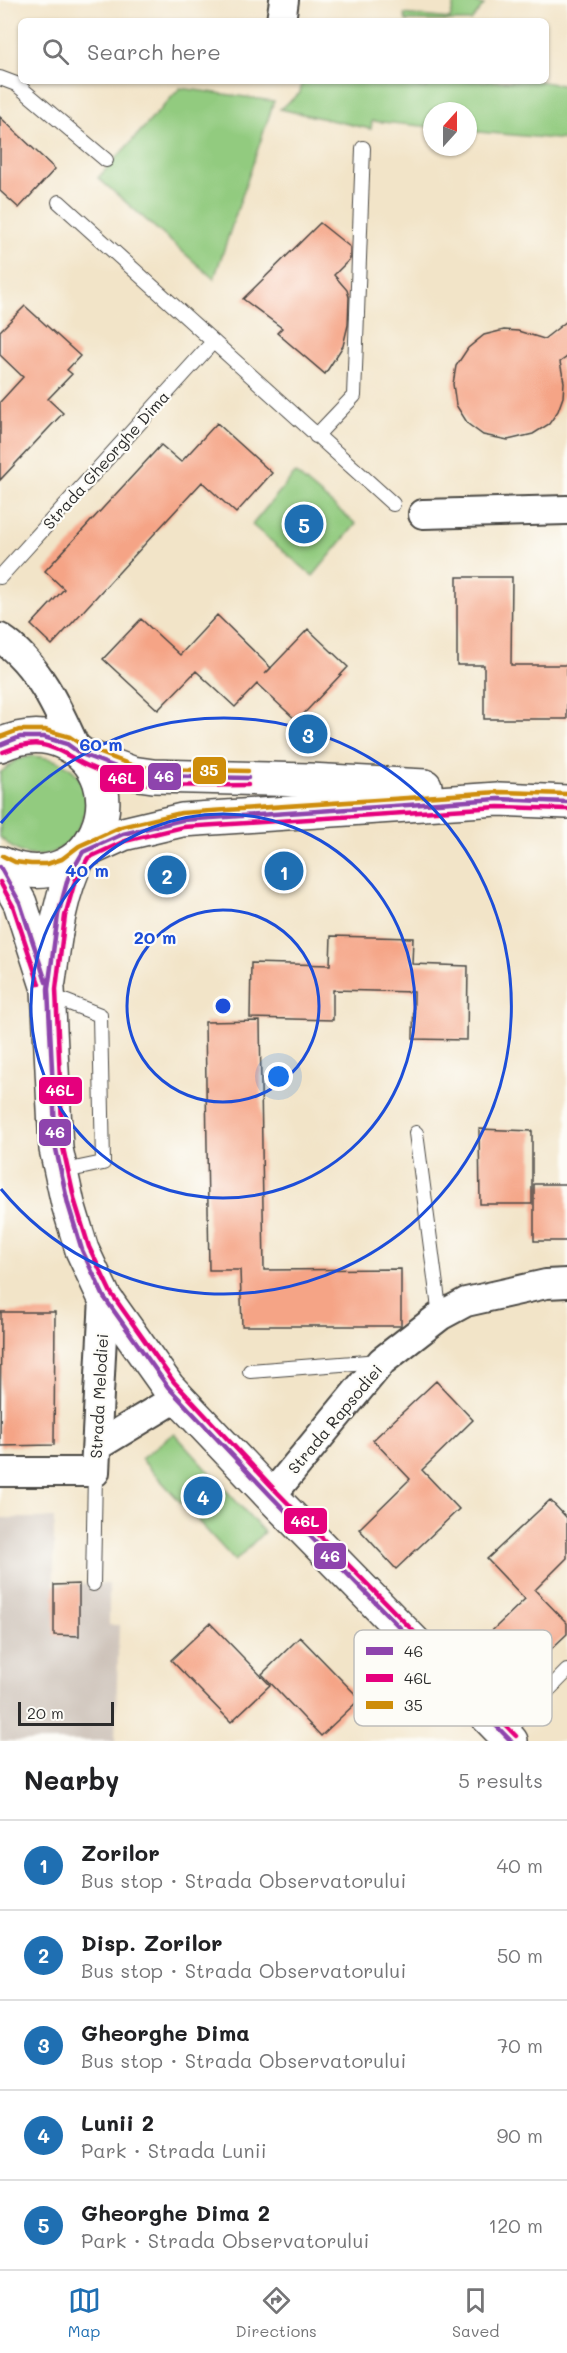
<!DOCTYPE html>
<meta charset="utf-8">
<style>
body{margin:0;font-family:Mali,sans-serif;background:#f2f2f2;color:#202124}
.compass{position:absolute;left:423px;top:102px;width:54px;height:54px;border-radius:50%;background:#fff;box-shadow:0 2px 4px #0004;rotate:21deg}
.scale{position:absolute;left:18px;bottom:15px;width:96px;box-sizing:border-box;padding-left:6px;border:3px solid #2b2b2b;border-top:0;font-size:16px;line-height:21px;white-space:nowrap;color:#2b2b2b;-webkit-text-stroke:4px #fdfcf7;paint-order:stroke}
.you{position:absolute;left:279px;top:1077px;width:21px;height:21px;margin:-15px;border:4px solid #fff;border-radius:50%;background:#1a73e8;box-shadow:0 0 0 9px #1a73e833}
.badge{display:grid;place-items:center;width:39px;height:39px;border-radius:50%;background:#1f6fb2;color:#fff;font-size:20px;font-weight:700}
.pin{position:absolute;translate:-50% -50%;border:3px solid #fff;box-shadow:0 2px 6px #0006}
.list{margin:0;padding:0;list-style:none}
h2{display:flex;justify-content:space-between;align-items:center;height:78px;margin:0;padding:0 24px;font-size:26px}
h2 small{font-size:20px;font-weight:400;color:#757577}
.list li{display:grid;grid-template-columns:39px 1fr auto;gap:18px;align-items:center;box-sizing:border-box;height:90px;padding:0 24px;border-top:2px solid #e0e0e0}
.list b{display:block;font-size:22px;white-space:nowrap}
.list p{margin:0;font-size:20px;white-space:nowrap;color:#757577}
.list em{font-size:20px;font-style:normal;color:#757577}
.icon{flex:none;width:33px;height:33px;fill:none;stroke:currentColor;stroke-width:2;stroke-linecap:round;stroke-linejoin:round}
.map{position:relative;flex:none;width:567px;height:1741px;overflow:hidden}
.search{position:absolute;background:#fff;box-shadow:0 2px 4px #0004;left:18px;right:18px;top:18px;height:66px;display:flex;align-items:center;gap:15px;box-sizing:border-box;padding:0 21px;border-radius:9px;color:#757577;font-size:22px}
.sheet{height:528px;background:#fff}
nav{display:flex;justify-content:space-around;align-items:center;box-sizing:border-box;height:84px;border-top:2px solid #e0e0e0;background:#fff;font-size:16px;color:#757577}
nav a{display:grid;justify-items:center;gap:3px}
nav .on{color:#1f6fb2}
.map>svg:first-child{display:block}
</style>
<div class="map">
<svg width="567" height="1741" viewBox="0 0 567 1741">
<rect width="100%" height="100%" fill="#fdfcf7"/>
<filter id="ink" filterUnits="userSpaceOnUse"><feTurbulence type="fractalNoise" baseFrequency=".0167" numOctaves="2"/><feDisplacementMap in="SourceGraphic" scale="12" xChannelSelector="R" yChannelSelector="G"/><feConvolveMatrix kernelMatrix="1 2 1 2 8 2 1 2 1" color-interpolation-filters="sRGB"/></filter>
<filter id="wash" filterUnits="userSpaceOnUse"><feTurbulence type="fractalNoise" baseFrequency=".008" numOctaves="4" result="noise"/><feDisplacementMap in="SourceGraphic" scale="24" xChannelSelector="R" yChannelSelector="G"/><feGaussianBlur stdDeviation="1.35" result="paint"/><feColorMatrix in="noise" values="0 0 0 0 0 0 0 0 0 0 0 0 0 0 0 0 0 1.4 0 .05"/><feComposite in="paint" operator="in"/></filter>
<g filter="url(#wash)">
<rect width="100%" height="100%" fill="#f2e4c8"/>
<path fill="#cdc2b9" d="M 0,1518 L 54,1518 L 54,1585 L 109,1584 L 109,1625 L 119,1625 L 115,1741 L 0,1741 Z"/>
<path fill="#92cb7f" stroke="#5e7b55" stroke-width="1.5" d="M 455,0 L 473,0 L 473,2 L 484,5 L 471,21 L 406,21 L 404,14 L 450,19 Z
M 302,81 L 386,81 L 426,88 L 431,81 L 537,81 L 567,86 L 567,140 L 468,131 L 468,111 L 432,111 L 432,127 L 372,121 L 371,129 L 280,109 L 300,93 Z
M 180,88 L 274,101 L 214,279 L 98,178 Z
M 295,473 L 356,524 L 313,576 L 252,525 Z
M 32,756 C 140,764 64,905 0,837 L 0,773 L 16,760 Z
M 174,1433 L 264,1532 L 235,1561 L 141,1459 Z"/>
<g id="blocks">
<path fill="#f5a486" d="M 0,117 L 55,169 L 19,208 L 0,191 Z
M 320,223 L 350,247 L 350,259 L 334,275 L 347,290 L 349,297 L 348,325 L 343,346 L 325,374 L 277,333 L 282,328 L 243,299 Z
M 25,306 L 80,356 L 67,370 L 72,374 L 48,399 L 63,413 L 0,480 L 0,402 L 23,377 L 0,355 L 0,331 Z
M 567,321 L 567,357 L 560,362 L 564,382 L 563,397 L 558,411 L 549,424 L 533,434 L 508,440 L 483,435 L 468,424 L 456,405 L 453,384 L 456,366 L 468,348 L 484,335 L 504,330 L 518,331 L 544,339 Z
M 217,423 L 272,473 L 236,513 L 202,482 L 52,645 L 31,625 L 64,589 L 45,571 L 161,445 L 181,462 Z
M 457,577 L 512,577 L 511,665 L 567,665 L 567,719 L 484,719 L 484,665 L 457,665 Z
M 217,615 L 271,668 L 265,674 L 308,629 L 348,667 L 297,721 L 257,684 L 235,707 L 196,671 L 158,710 L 103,659 L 141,619 L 180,655 Z
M 331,936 L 413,938 L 412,964 L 468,966 L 467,1040 L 413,1039 L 414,992 L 333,990 L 333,1020 L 250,1018 L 251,963 L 330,965 Z
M 260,1021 L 264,1270 L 401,1269 L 401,1326 L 242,1326 L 240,1270 L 209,1270 L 205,1022 Z
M 479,1129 L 532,1131 L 532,1204 L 480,1204 Z
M 534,1184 L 567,1184 L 567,1241 L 534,1241 Z
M 1,1312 L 55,1312 L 54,1445 L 0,1446 Z
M 436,1381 L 473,1420 L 422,1470 L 459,1509 L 396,1569 L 359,1529 L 410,1479 L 373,1440 Z
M 550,1500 L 567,1518 L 567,1558 L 535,1590 L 567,1623 L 567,1634 L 510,1688 L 473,1649 L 525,1599 L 487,1559 Z
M 79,1584 L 79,1636 L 54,1635 L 54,1585 Z
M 210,1623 L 270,1685 L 231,1722 L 171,1660 Z
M 300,1637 L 360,1699 L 321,1736 L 262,1674 Z"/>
</g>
</g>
<g filter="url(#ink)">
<use href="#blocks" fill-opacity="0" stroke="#494743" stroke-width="1.5"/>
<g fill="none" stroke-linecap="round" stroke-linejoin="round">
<defs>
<path id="service" d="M 0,78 L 16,84 L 106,160
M 59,202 L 393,504
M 316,436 L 354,396 L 363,148
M 0,577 L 212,343
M 49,995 L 100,1015 L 103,1163 L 60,1172
M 416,1133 L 440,1316
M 250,1371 L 380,1361
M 93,1584 L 95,1472
M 504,1735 L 567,1671"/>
<path id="minor" d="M 281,21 L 284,0
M 423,514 L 567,510
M 0,638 C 38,663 59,711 77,751
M 97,1446 L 178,1397
M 0,1472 L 95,1472 L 104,1297
M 271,1496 L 382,1361 L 440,1316 L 466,1302 L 546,1284 L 567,1283"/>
<path id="tertiary" d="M 0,867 L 20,903 L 48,989 L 56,1149 L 68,1204 L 82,1250 L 104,1297 L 168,1387 L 271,1496 L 511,1741
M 49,981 C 55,937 59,896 79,856"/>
<path id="secondary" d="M 0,745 C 20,736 42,733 62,742 C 143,778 93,905 0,863
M 81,754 L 132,773 L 153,776 L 309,780 L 425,786
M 83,852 L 123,834 L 182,820 L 498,799 L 567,802"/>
</defs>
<use href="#service" stroke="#494743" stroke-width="16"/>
<use href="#minor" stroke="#494743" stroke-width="32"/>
<use href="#tertiary" stroke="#494743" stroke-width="36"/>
<use href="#secondary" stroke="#494743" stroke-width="36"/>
<use href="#service" stroke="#fff" stroke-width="14"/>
<use href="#minor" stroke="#fff" stroke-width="28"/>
<use href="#tertiary" stroke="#fff" stroke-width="33"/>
<use href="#secondary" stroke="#fff" stroke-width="33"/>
<defs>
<path id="bus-1" d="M 0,745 L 20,737 L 44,737 L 67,744 L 81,754 L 132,773 L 153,776 L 248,778
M 0,867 L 20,903 L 46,982
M 511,1741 L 271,1496 L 168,1387 L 104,1297 L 82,1250 L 68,1204 L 56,1149 L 48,989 L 58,915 L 68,878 L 83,852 L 123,834 L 182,820 L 498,799 L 567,802"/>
<path id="bus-2" d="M 3,752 C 35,739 48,743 76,760 C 89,768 117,778 132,781 C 170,788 210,785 248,785
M 0,882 L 13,906 L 39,984
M 516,1736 L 276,1491 L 174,1382 L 111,1293 L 89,1247 L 75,1202 L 63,1148 L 56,989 L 65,916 L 75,881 L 88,858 L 125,841 L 183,827 L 498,807 L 567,809"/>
<path id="bus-3" d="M 0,737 L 19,730 L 45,730 L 70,737 L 85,747 L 134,766 L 154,769 L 248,771
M 3,856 L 15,862 L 31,864 L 47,864 L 62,859 L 79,846 L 121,827 L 181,813 L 498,792 L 567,794"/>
</defs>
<use href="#bus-1" stroke="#fdfcf7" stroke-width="9"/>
<use href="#bus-2" stroke="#fdfcf7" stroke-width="9"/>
<use href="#bus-3" stroke="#fdfcf7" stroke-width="9"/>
<use href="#bus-1" stroke="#8e44ad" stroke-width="4.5"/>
<use href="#bus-2" stroke="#e5007d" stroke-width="4.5"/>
<use href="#bus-3" stroke="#ce8d09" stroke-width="4.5"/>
</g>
</g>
<g fill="none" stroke="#1d4ed8" stroke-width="3">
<circle cx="223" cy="1006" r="96"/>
<circle cx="223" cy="1006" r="192"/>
<path d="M1 823A288 288 0 1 1 1 1189"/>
</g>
<g text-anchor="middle" stroke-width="4.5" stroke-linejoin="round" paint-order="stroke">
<g font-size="16" fill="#2b2b2b" stroke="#fdfcf7">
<text transform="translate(106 460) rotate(-48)" y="6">Strada Gheorghe Dima</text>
<text transform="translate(99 1396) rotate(-87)" y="6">Strada Melodiei</text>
<text transform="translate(335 1419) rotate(-50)" y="6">Strada Rapsodiei</text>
</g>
</g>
<rect x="354" y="1630" width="198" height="96" rx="9" fill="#fdfcf7" stroke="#bebdba" stroke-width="1.5"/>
<rect x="366" y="1647" width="27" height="8" fill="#8e44ad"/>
<rect x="366" y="1674" width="27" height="8" fill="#e5007d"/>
<rect x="366" y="1701" width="27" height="8" fill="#ce8d09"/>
<g font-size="16" fill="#2b2b2b">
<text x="404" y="1657">46</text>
<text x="404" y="1684">46L</text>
<text x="404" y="1711">35</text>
</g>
<circle cx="223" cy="1006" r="9" fill="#1d4ed8" stroke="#fdfcf7" stroke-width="3"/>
<g font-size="18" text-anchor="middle" font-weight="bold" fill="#1d4ed8" stroke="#fdfcf7" stroke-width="4.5" stroke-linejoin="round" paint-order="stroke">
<text x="101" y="751">60 m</text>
<text x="87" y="877">40 m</text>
<text x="155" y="944">20 m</text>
</g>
<g stroke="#fdfcf7" stroke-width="2">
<rect x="192" y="756" width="35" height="29" rx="6" fill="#ce8d09"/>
<rect x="147" y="762" width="35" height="29" rx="6" fill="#8e44ad"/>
<rect x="99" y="764" width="46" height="29" rx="6" fill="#e5007d"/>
<rect x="38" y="1076" width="45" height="29" rx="6" fill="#e5007d"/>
<rect x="38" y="1118" width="34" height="29" rx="6" fill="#8e44ad"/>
<rect x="283" y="1507" width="45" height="28" rx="6" fill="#e5007d"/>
<rect x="313" y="1542" width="34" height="28" rx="6" fill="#8e44ad"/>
</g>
<g font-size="16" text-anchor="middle" font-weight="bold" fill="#fff">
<text x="209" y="776">35</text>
<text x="164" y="782">46</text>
<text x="122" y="784">46L</text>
<text x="60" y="1096">46L</text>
<text x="55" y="1138">46</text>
<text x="305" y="1527">46L</text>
<text x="330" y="1562">46</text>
</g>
</svg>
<svg class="compass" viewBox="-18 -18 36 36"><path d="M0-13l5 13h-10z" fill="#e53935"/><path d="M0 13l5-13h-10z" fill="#757577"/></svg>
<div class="scale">20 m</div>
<div class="you"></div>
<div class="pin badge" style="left:284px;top:871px">1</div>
<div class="pin badge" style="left:167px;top:875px">2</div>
<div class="pin badge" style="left:308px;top:734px">3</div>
<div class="pin badge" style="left:203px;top:1496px">4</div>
<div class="pin badge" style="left:304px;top:524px">5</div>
<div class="search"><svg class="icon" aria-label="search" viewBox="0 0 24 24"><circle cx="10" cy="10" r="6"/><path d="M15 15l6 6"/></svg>Search here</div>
</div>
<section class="sheet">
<h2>Nearby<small>5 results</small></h2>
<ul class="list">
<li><span class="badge">1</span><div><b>Zorilor</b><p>Bus stop · Strada Observatorului</p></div><em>40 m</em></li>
<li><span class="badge">2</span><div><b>Disp. Zorilor</b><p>Bus stop · Strada Observatorului</p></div><em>50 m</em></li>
<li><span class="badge">3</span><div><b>Gheorghe Dima</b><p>Bus stop · Strada Observatorului</p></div><em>70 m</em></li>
<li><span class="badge">4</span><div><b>Lunii 2</b><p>Park · Strada Lunii</p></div><em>90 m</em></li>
<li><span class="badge">5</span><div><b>Gheorghe Dima 2</b><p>Park · Strada Observatorului</p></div><em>120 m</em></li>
</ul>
</section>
<nav>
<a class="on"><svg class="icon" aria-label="map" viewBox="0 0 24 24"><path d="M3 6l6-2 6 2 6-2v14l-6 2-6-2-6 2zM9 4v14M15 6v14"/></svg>Map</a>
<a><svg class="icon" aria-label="directions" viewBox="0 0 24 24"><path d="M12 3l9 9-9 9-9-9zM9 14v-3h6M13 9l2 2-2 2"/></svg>Directions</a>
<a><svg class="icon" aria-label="saved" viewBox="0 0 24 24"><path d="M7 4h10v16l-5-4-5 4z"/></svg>Saved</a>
</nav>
